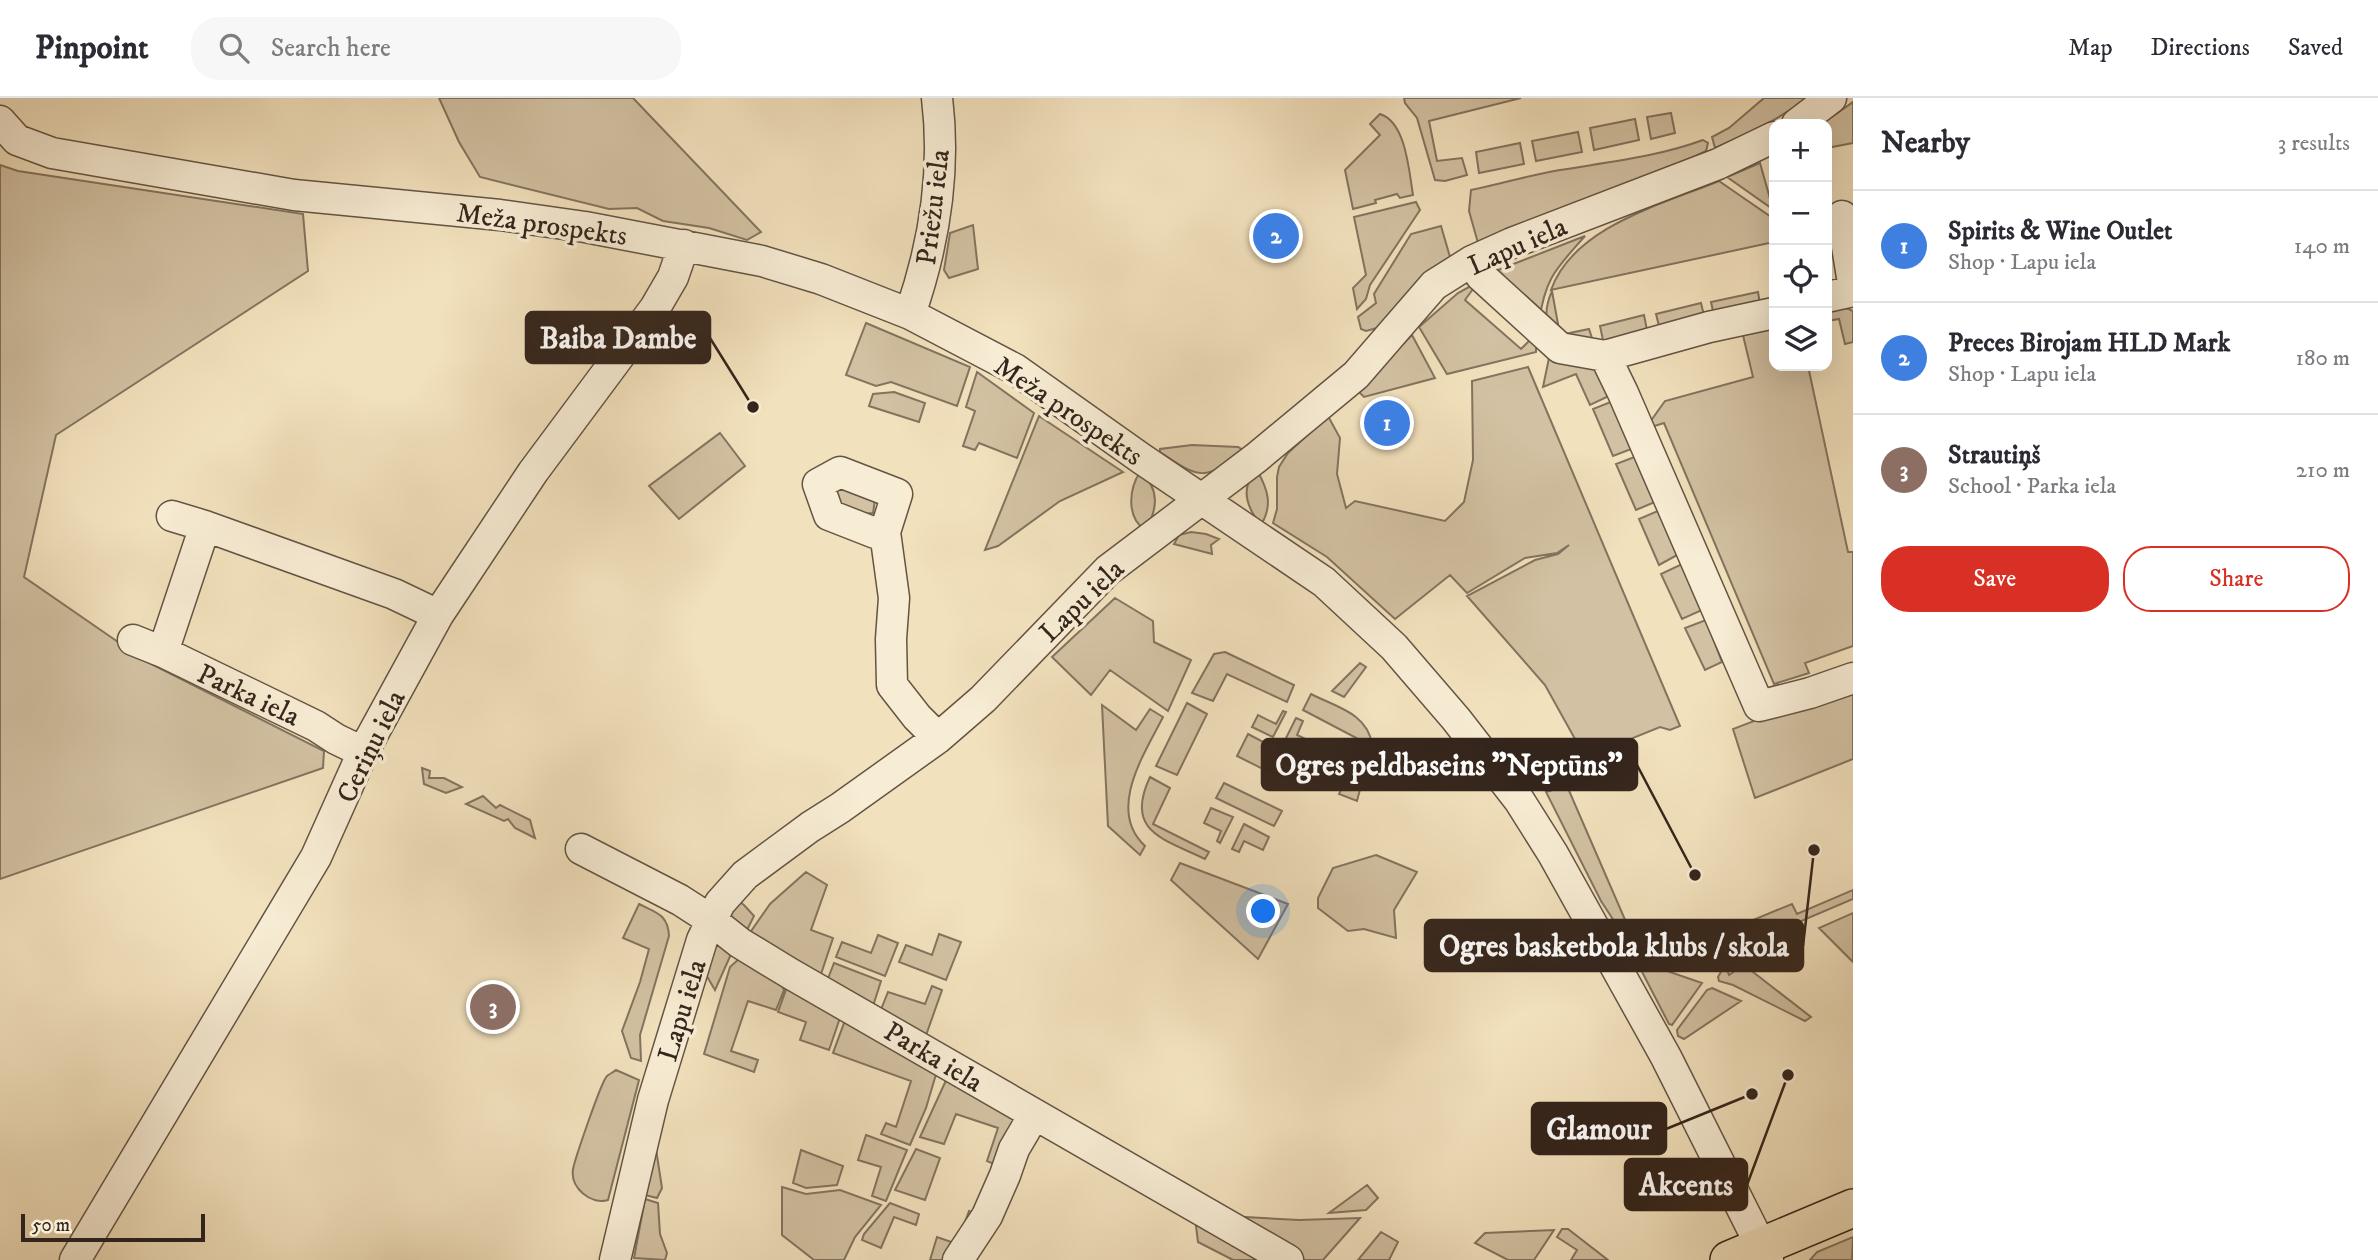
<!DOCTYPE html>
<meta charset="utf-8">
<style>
body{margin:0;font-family:"IM FELL DW Pica",serif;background:#f7f7f7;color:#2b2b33}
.controls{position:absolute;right:21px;top:21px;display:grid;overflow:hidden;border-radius:14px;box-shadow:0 7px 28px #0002}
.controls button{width:63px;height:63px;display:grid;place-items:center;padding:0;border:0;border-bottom:2px solid #e1e1e2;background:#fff;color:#2b2b33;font:35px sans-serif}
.scale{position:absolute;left:21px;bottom:18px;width:184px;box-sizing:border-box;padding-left:7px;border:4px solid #34251c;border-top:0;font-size:19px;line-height:24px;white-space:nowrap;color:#34251c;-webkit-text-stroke:5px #f7ecd4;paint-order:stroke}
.you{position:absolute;left:1264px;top:814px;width:24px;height:24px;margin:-18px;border:5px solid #fff;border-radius:50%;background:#1a73e8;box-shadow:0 0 0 10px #1a73e833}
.badge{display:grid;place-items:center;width:46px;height:46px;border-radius:50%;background:#d93025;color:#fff;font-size:23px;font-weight:700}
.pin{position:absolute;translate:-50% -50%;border:4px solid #fff;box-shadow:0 2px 7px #0006}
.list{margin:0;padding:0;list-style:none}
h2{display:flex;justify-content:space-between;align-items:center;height:91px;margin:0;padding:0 28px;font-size:30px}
h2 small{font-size:23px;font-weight:400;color:#7c7c81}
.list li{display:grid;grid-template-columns:46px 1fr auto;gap:21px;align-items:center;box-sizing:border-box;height:112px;padding:0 28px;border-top:2px solid #e1e1e2}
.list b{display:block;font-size:26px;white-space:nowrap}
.list p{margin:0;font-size:23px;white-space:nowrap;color:#7c7c81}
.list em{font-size:23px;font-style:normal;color:#7c7c81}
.actions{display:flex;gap:14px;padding:21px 28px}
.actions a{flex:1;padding:16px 0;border:2px solid #d93025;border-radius:28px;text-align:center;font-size:24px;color:#d93025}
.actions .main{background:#d93025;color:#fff}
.icon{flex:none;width:38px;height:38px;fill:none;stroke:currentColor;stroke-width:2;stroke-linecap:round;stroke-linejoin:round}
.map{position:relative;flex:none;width:1853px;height:1162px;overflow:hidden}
header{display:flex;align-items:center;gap:42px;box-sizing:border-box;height:98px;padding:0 35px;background:#fff;border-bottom:2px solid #e1e1e2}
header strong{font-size:33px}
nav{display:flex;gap:38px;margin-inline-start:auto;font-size:24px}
.search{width:490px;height:63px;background:#f7f7f7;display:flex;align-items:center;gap:18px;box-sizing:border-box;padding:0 24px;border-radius:28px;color:#7c7c81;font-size:26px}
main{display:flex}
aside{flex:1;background:#fff}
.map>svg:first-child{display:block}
</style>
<header>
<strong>Pinpoint</strong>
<div class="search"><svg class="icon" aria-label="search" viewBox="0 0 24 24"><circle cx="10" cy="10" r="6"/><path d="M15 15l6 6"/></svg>Search here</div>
<nav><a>Map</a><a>Directions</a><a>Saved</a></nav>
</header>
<main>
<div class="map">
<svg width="1853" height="1162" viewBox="0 0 1853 1162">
<rect width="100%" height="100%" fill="#f2e1bd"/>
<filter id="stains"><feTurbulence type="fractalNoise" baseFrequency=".00286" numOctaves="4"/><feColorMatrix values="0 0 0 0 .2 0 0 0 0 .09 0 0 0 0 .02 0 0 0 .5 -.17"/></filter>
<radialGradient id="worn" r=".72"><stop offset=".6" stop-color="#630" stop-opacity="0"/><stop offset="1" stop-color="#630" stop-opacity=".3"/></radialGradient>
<path fill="#d2c1a2" stroke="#83735f" stroke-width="2" d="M 439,0 L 633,0 L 761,134 L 747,142 L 709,130 L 663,123 L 637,110 L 609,111 L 480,79 L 459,44 Z
M 1404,0 L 1521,0 L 1429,23 L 1437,63 L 1462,60 L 1467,77 L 1445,83 L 1435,82 L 1417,20 L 1405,5 Z
M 1764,0 L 1807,0 C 1779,22 1747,36 1715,50 L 1712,39 L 1729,30 Z
M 1853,4 L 1853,45 L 1827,50 L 1827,26 L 1822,26 Z
M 1671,15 L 1675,35 L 1651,41 L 1647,19 Z
M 1380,16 C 1406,24 1409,73 1413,97 L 1400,100 L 1397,96 L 1375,102 L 1376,105 L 1353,111 L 1345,72 L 1380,37 L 1370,26 Z
M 1635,21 L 1639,42 L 1594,52 L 1590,30 Z
M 1578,34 L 1582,54 L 1536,63 L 1532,43 Z
M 1703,42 L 1708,45 L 1706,53 L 1672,70 L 1478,145 L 1469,113 L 1471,92 C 1501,86 1530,77 1560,72 C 1608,64 1657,59 1703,42 Z
M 1520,45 L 1524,66 L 1479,75 L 1476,54 Z
M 1760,65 L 1771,104 L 1774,104 L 1774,112 L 1727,79 Z
M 0,67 L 18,73 L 303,116 L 308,173 L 56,337 L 24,479 L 147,564 L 324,653 L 323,670 L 0,781 Z
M 1719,83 L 1774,121 L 1774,144 L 1551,192 C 1573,129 1663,106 1719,83 Z
M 1416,104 L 1420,112 L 1370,187 L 1366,201 L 1357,211 L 1353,190 L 1366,177 L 1354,119 Z
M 973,127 L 978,171 L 949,180 L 944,172 L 950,135 Z
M 1441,128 L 1450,159 L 1377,230 L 1366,233 L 1361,231 L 1358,219 L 1376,205 L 1374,196 L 1411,136 Z
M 1585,138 C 1557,170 1545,179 1539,224 L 1493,174 Z
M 1478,184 L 1465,202 L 1521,251 L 1531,241 L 1536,246 L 1536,254 L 1447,276 L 1419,229 L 1458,195 Z
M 1552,193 L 1560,237 L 1589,231 L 1595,249 C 1555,257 1536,229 1552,193 Z
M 1758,194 L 1761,212 L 1715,222 L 1711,204 Z
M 1701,205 L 1706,226 L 1661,236 L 1656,216 Z
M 1842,208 L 1853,213 L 1853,244 L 1845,246 L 1839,221 L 1827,223 L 1827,212 Z
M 1644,217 L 1648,237 L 1604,247 L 1600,228 Z
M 1774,223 L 1774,268 L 1808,268 L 1848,454 L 1853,454 L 1853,548 L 1805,565 L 1809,575 L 1774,586 L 1664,325 L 1645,331 L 1665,303 L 1753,279 L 1741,229 Z
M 866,225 L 970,269 L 957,308 L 891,284 L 876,288 L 846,277 Z
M 1412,237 L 1435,280 L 1364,299 L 1357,292 Z
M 1550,255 L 1593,268 L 1603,277 L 1611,297 L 1590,307 L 1576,276 L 1543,289 Z
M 1528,269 L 1680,628 L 1670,632 L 1660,629 L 1581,661 L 1575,653 L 1557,663 L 1550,658 L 1575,641 L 1545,587 L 1467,498 L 1535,462 L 1558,456 L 1569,447 L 1557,455 L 1525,460 L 1467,495 L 1450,477 L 1395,521 L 1327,459 L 1273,425 L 1277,411 L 1277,379 L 1279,369 L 1288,355 L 1328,318 L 1340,340 L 1337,376 L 1346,410 L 1355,403 L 1445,423 L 1464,404 L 1473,362 L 1472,283 Z
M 977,274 L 1034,315 L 1017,360 L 979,345 L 975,352 L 963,348 L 975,313 L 966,309 Z
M 894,294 L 925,305 L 919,324 L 869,308 L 873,296 Z
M 1613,303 L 1634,350 L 1613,358 L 1593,311 Z
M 1039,318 L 1123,374 L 1060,403 L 998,448 L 985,452 Z
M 720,335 L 745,368 L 679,421 L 649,388 Z
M 1192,347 L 1238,349 L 1243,352 C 1205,384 1200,381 1160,354 L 1160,351 Z
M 1637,358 L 1655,404 L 1636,412 L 1616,366 Z
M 1257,372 C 1268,392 1273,407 1261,427 C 1247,410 1239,390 1257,372 Z
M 1140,374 C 1160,390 1158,412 1145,432 C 1126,419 1129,391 1140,374 Z
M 842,387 L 875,402 L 873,415 C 862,417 843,412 835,403 L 836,392 Z
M 1660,412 L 1679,456 L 1659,467 L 1639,421 Z
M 1191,434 L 1206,436 L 1219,441 L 1211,447 L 1212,456 L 1174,446 L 1179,437 Z
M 1682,466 L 1702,512 L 1682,521 L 1661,476 Z
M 1115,500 L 1153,523 L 1154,544 L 1191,562 L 1168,613 L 1110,572 L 1091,597 L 1052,559 Z
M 1706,522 L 1722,564 L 1705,572 L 1685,530 Z
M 1225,554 L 1294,587 L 1287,604 L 1227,576 L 1213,603 L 1192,595 L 1214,556 Z
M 1360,565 L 1366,569 L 1344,599 L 1332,593 Z
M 1853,585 L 1853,661 L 1755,700 L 1733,631 Z
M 1311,596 C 1336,609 1367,615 1372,646 L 1357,703 L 1339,696 L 1364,644 L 1303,612 Z
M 1187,605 L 1207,616 L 1177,677 L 1156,668 Z
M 1102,607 L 1136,632 L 1150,611 L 1163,619 C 1145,655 1106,712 1145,748 L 1140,757 L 1108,728 Z
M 1283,613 L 1286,614 L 1273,639 L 1252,629 L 1258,617 L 1276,626 Z
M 1296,620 L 1303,623 L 1297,637 L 1316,646 L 1312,655 L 1285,642 Z
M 1248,636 L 1305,666 L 1295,687 L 1237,658 Z
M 422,670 L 430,673 L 429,680 L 444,680 L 462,689 L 446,695 L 424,686 Z
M 1150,679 L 1170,690 L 1153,726 L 1209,754 L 1205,761 C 1164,741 1124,734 1150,679 Z
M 1224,685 L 1282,713 L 1274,728 L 1216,700 Z
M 1567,688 L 1639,854 L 1701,829 L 1710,854 L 1684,859 L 1635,855 L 1601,803 L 1546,694 Z
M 483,698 L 496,710 L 500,707 L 530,722 L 535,740 L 515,730 L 508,721 L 504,723 L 466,706 Z
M 1211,710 L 1233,719 L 1220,745 L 1217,743 L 1221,733 L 1204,725 Z
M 1244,726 L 1269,739 L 1263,752 L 1244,743 L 1239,754 L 1232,751 Z
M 1376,757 L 1417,774 L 1394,812 L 1396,840 L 1364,831 L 1348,833 L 1318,810 L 1318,800 L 1333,770 Z
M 1180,765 L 1288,806 L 1258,861 L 1171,782 Z
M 806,774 L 827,787 L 811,832 L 833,840 L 820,879 L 747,839 L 770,806 Z
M 1853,792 L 1853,801 L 1766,838 L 1759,834 L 1753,822 L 1792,806 L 1797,816 Z
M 730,797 L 744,807 L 754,818 L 748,830 L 740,836 L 730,825 Z
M 639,806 C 656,815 668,816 669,838 L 640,937 L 641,963 L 631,960 L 622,933 L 640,884 L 649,851 L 623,840 Z
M 1853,815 L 1853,864 L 1819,830 Z
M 939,836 L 961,844 L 946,882 L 899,864 L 906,847 L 932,857 Z
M 878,837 L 898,845 L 885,878 L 836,859 L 842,844 L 871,855 Z
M 717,847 L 725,849 L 732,854 L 715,892 L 698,863 L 710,849 Z
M 740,860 L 780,884 L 784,892 L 776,912 L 748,903 L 731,953 L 758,962 L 754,974 L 704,956 L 730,869 Z
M 1641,864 L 1702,885 L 1672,927 L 1669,926 L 1638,866 Z
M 834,865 L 881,883 L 873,908 L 827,883 Z
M 1725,867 L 1729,877 L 1744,867 L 1811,919 L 1805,923 L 1733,887 L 1719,883 L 1718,879 Z
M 932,888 L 942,892 L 924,943 L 880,914 L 888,894 L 925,906 Z
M 787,889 L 842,914 L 829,952 L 800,942 L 806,924 L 778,914 Z
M 1712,890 L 1741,903 L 1684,941 L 1678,938 L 1677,932 L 1707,892 Z
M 847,917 L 937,973 L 926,1010 L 910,1047 L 881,1036 L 886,1025 L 896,1029 L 911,983 L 833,955 Z
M 616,972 L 639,982 L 608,1102 C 591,1107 570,1090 573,1071 C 575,1061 601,984 607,978 C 608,977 615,973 616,972 Z
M 948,978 L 1015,1017 L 996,1067 L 987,1063 L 998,1030 L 956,1016 L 944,1046 L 920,1039 Z
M 866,1037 L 907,1052 L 886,1103 L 872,1098 L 881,1069 L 858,1062 Z
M 656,1051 L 662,1090 L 657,1100 L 645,1097 Z
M 916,1051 L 940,1060 L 925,1102 L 895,1092 Z
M 801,1052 L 843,1068 L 837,1087 L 806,1090 L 793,1085 Z
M 1367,1087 L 1378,1100 L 1366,1112 L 1329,1115 Z
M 782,1089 L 806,1096 L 840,1092 L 881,1107 L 855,1139 L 844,1162 L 814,1162 L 782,1137 Z
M 645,1101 L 658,1105 L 660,1136 L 667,1155 L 665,1162 L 634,1160 Z
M 890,1105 L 919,1116 L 916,1127 L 894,1119 L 881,1150 L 862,1142 L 864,1136 Z
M 969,1113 L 977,1116 L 948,1162 L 930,1162 L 937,1139 L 957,1146 Z
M 1227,1118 L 1299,1122 L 1360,1120 L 1323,1162 L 1305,1162 Z
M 1195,1120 L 1269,1162 L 1233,1162 L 1198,1144 Z
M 1562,1131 L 1568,1131 L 1608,1162 L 1571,1162 L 1577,1152 L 1557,1139 Z
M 1554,1132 L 1534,1162 L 1508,1162 L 1475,1145 L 1485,1135 Z
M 1381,1134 L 1398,1144 L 1389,1162 L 1358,1162 Z
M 1853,1139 L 1852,1162 L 1810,1162 L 1817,1154 Z"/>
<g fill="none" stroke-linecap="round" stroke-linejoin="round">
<defs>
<path id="minor" d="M 0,23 L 17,42 L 52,55 L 294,97 L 500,117 L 585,129 L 762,163 L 821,181 L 910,216 L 1015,271 L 1142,361 L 1324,484 L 1394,549 L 1456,621 L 1519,702 L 1553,756 L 1666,959 L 1768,1162
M 1797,26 L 1831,0
M 1842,118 L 1853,185
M 1472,163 L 1481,178 L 1560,250 L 1605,258 L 1709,229 L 1774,215
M 1827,199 L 1853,193
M 910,216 C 934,147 946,73 937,0
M 1605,258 L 1623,295 L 1759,608 L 1810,595 L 1853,580
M 172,418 L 205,428 L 394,496 L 438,517
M 885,434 L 897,396 L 840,374 L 818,386 L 829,417 L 875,435 L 885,434 L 894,500 L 891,541 L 892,587 L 917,619 L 938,640
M 133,542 L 163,554 L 316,628 L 336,641 L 363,654
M 163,554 L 205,428
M 581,751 L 680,802 L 711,822 L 740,845 L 791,876 L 1288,1162
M 75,1162 L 316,759 L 363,654 L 438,517 L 533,374 L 655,210 L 673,179 L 684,147
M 615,1162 L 653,1002 L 702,842 L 720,805 L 745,777 L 810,729 L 840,710 L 938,640 L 983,601 L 1108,472 L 1256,360 L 1356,277 L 1434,187 L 1472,163 L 1512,145 L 1718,66 L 1774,39
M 958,1162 L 987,1118 L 1005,1077 L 1014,1051 L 1034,1017"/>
<path id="major" d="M 1729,1162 L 1853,1110"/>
</defs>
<use href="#minor" stroke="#645444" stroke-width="33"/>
<use href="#major" stroke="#34251c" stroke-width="40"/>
<use href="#minor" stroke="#f7ecd4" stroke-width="30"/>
<use href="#major" stroke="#f2e1bd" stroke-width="37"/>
</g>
<g text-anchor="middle" stroke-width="7" stroke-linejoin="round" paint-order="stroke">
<g font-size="28" fill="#34251c" stroke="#f7ecd4">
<text transform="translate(932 109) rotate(-83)" y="10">Priežu iela</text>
<text transform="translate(542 125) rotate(8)" y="10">Meža prospekts</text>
<text transform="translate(1517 147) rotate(-24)" y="10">Lapu iela</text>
<text transform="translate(1069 312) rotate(34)" y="10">Meža prospekts</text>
<text transform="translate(1081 502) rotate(-44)" y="10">Lapu iela</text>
<text transform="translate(249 596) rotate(25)" y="10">Parka iela</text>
<text transform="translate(370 648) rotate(-64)" y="10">Ceriņu iela</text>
<text transform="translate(681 912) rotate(-73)" y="10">Lapu iela</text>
<text transform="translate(934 958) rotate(31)" y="10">Parka iela</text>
</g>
</g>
<path fill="none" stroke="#34251c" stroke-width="2.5" d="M753 309L710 240M1695 777L1637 667M1814 752L1803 848M1752 996L1666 1031M1788 977L1747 1087"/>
<g fill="#34251c" stroke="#f7ecd4" stroke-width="2.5">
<circle cx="753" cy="309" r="7"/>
<circle cx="1695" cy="777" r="7"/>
<circle cx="1814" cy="752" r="7"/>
<circle cx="1752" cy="996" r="7"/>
<circle cx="1788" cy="977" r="7"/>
</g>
<g fill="#34251c" stroke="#34251c" stroke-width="2.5">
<rect x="526" y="214" width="184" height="51" rx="7"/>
<rect x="1262" y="641" width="375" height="51" rx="7"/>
<rect x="1425" y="822" width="378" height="51" rx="7"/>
<rect x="1532" y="1005" width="134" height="51" rx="7"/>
<rect x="1625" y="1061" width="122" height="51" rx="7"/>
</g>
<g font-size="30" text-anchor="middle" font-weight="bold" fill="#fff">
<text x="618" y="250">Baiba Dambe</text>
<text x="1449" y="677">Ogres peldbaseins "Neptūns"</text>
<text x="1614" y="858">Ogres basketbola klubs / skola</text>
<text x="1599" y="1041">Glamour</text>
<text x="1686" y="1097">Akcents</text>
</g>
<rect width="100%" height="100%" filter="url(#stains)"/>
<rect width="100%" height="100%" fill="url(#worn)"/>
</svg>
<div class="controls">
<button>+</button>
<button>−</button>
<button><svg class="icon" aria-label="locate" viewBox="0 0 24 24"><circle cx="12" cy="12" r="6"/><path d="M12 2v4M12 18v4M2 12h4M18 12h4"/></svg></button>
<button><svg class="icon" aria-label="layers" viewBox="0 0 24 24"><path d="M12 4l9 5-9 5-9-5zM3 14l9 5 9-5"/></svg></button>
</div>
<div class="scale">50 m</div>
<div class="you"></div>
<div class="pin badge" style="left:1387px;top:325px;background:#3f7fe0">1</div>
<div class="pin badge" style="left:1276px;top:138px;background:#3f7fe0">2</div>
<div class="pin badge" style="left:493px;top:909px;background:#8d6e63">3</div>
</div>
<aside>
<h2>Nearby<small>3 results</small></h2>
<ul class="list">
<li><span class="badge" style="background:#3f7fe0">1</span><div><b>Spirits &amp; Wine Outlet</b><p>Shop · Lapu iela</p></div><em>140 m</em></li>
<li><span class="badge" style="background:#3f7fe0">2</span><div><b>Preces Birojam HLD Mark</b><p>Shop · Lapu iela</p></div><em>180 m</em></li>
<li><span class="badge" style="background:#8d6e63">3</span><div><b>Strautiņš</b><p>School · Parka iela</p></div><em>210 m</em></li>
</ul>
<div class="actions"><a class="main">Save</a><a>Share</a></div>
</aside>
</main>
